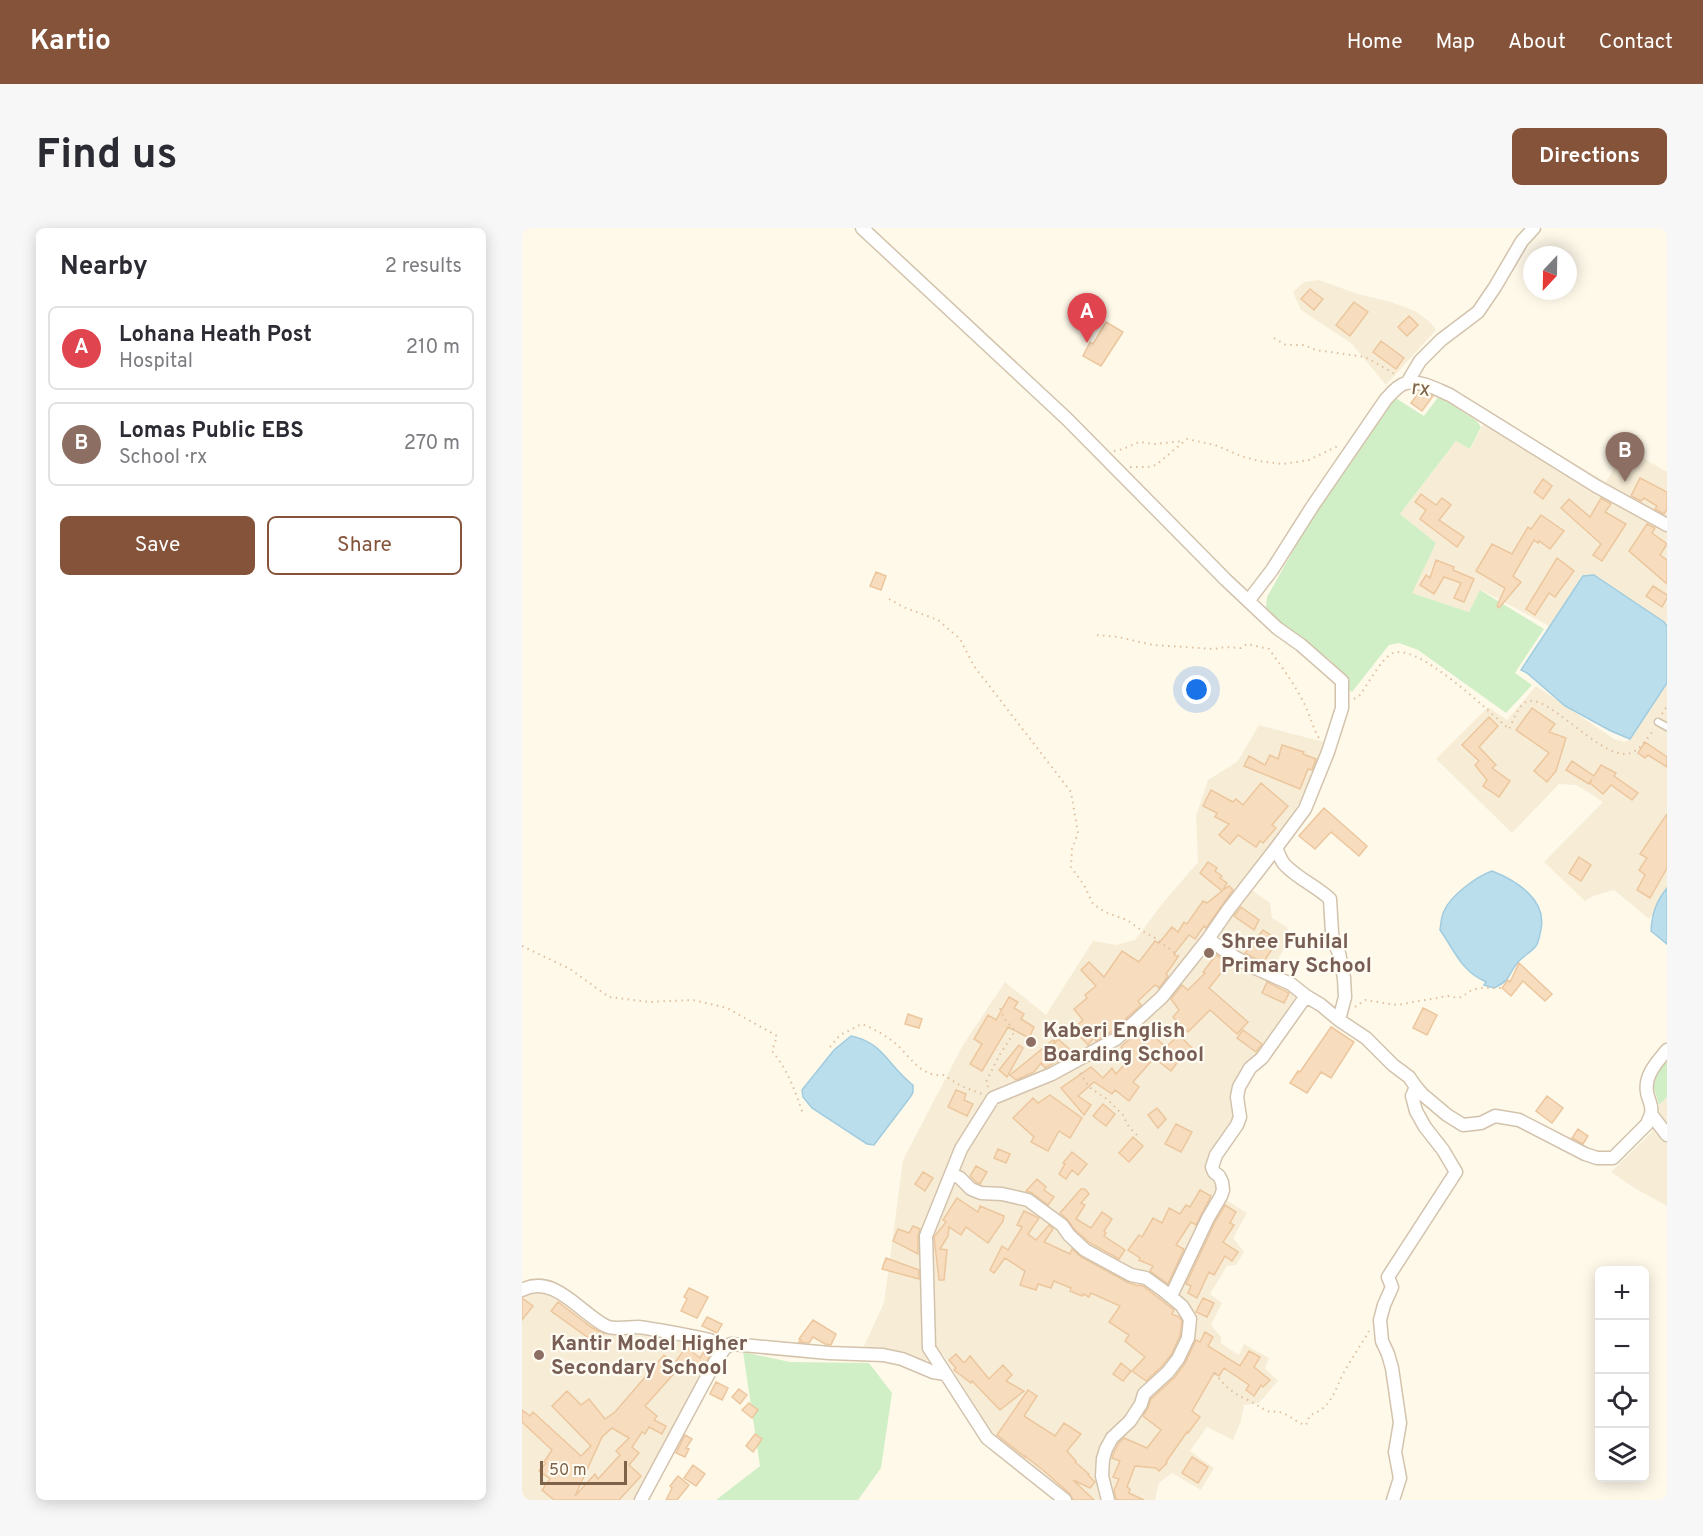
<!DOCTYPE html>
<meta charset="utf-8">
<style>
body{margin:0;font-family:Overpass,sans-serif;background:#f7f7f7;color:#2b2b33}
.controls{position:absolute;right:18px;bottom:18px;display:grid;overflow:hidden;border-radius:9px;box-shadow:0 3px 15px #0003}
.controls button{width:54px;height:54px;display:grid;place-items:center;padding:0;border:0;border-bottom:2px solid #e1e1e2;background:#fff;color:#2b2b33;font:30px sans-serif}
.compass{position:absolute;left:1001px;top:18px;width:54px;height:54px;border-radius:50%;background:#fff;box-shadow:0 3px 15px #0003;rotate:202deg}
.scale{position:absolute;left:18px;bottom:15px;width:87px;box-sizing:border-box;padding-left:6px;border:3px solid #7e6349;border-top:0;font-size:16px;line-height:21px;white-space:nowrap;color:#7e6349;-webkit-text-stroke:4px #fffcf3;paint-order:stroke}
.you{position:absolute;left:675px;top:462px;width:21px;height:21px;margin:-15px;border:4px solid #fff;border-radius:50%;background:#1a73e8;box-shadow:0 0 0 9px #1a73e833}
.badge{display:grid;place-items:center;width:39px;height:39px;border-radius:50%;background:#85533a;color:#fff;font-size:20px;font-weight:700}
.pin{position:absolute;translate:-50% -50px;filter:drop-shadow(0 2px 3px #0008)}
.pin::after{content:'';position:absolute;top:32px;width:21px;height:18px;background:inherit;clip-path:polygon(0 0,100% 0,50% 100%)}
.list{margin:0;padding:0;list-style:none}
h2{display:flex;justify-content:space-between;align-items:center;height:78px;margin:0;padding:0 24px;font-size:26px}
h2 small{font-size:20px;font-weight:400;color:#7c7c81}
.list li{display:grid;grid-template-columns:39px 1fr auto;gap:18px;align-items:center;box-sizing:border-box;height:84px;margin:0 12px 12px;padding:0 12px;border:2px solid #e1e1e2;border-radius:9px}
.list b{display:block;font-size:22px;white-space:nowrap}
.list p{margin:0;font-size:20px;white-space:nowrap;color:#7c7c81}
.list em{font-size:20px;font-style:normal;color:#7c7c81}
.actions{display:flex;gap:12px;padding:18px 24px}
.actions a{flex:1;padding:14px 0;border:2px solid #85533a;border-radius:9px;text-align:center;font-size:21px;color:#85533a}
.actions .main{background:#85533a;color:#fff}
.icon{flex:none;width:33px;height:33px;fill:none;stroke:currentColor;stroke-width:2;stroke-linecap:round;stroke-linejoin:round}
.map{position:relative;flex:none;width:1145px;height:1272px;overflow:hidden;border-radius:9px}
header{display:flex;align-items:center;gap:36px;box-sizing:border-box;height:84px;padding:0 30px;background:#85533a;color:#fff}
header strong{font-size:28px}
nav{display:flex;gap:33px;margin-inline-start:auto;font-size:21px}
.intro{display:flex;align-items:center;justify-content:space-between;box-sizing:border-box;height:144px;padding:0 36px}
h1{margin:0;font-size:42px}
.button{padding:15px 27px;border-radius:9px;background:#85533a;color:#fff;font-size:21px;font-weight:700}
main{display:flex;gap:36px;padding:0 36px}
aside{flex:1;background:#fff;border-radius:9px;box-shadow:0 3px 15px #0003}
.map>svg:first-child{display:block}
</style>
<header>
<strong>Kartio</strong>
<nav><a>Home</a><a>Map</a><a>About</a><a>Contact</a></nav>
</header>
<div class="intro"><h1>Find us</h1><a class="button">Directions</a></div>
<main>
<aside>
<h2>Nearby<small>2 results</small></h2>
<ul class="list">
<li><span class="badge" style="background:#e0444e">A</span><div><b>Lohana Heath Post</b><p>Hospital</p></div><em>210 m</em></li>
<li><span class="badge" style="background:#8d6e63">B</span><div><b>Lomas Public EBS</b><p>School · rx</p></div><em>270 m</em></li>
</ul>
<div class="actions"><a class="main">Save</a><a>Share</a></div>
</aside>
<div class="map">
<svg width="1145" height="1272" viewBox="0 0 1145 1272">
<rect width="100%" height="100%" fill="#fff9ea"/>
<path fill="#f7edd7" d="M 797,52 L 836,66 L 869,74 L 893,83 L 908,94 L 914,102 L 864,157 L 829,115 L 779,82 L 771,64 L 782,54 Z
M 967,185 L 1084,254 L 1104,220 L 1145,244 L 1145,397 L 1072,347 L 1029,399 L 959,362 L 947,384 L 890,365 L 878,286 L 934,213 L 949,220 Z
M 1145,454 L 1145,669 L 1127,691 L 1092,662 L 1071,668 L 1063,673 L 1022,634 L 1081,574 L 1054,557 L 1037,556 L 990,605 L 914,531 L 966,479 L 985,492 L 1014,458 L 1092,511 L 1103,514 L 1108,511 Z
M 737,497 L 802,514 L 793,543 L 776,577 L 720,658 L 730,662 L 748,675 L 750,690 L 765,699 L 768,710 L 746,749 L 785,773 L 733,842 L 720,866 L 724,884 L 701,922 L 697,936 L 707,958 L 703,971 L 725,985 L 711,1010 L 722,1024 L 714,1037 L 705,1038 L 688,1066 L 700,1075 L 689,1097 L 699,1109 L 699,1115 L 717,1127 L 722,1116 L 747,1130 L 743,1140 L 756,1153 L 737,1175 L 722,1177 L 719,1193 L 711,1212 L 685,1199 L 668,1223 L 692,1240 L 679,1262 L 650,1245 L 637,1255 L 633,1272 L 549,1272 L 525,1254 L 470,1205 L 421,1126 L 401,1134 L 341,1120 L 362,1075 L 381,932 L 441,817 L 483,754 L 524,787 L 571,713 L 594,717 L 613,712 L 640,676 L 676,634 L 674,588 L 686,552 L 716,533 Z
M 1145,869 L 1145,978 L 1114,961 L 1089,944 L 1130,904 L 1137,877 Z
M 10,1061 L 44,1073 L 103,1103 L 143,1108 L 197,1118 L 115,1272 L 0,1272 L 0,1067 Z"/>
<path fill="#d1efc6" d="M 917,168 L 955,193 L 959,199 L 948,221 L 934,213 L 878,286 L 914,315 L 890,365 L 947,384 L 958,362 L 1022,401 L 993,445 L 1010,457 L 984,485 L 896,422 L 877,415 L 867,417 L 830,464 L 826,461 L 825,452 L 808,432 L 749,389 L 744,379 L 745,369 L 788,292 L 872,169 L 902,188 Z
M 1145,831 L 1145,869 L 1137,877 L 1130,854 Z
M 221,1124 L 268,1134 L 347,1135 L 370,1165 L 359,1240 L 336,1272 L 194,1272 L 238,1238 Z"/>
<path fill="#bbdeec" stroke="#a0ccdf" stroke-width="1.5" d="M 1072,347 L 1142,394 L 1145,398 L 1145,455 L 1108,511 L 1089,503 L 1043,478 L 1005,445 L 999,442 L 1061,348 Z
M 970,643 C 993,652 1025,671 1019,701 C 1018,706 1017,714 1014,718 C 1009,724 1002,728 997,733 C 985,746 991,751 972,760 L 962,757 L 964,754 C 939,743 933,723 918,702 C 919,696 919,689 922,683 C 929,667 954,649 970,643 Z
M 1145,660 L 1145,716 L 1129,703 C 1130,685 1134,674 1145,660 Z
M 329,808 C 361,814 367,839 391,857 L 391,864 L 389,868 L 352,917 L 345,916 L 290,880 L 281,869 L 280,862 L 312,822 Z"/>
<path fill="#f7ddbe" stroke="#ecc69d" stroke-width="1.5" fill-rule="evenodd" d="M 788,61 L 801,71 L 792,82 L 779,71 Z
M 832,74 L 846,84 L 828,108 L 814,97 Z
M 887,88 L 896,97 L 885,108 L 876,99 Z
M 584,94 L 601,104 L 579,138 L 561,128 L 568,114 L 571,116 Z
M 859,113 L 882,130 L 874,141 L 851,124 Z
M 897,164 L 911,168 L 900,183 L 889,175 Z
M 1118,250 L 1145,264 L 1145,281 L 1142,286 L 1133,281 L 1135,278 L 1122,270 L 1119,273 L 1109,268 Z
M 1021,251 L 1030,258 L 1021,271 L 1012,264 Z
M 899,266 L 914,277 L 920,270 L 929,277 L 917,292 L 942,309 L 935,319 L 898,291 L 904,282 L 893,274 Z
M 1079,270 L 1089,276 L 1083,284 L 1104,296 L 1080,333 L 1071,327 L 1079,316 L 1039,280 L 1047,271 L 1068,289 Z
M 1019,287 L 1042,303 L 1028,321 L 1017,313 L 1016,315 L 1012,312 L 991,348 L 999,354 L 977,380 L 975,378 L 983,360 L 954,343 L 970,316 L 990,326 L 1006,299 L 1009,301 Z
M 1125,296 L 1133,300 L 1130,305 L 1145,316 L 1138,327 L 1145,332 L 1145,356 L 1107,323 Z
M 1035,330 L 1052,343 L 1033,369 L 1027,365 L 1013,387 L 1004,381 Z
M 914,332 L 932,339 L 931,342 L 952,351 L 942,374 L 932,370 L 939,355 L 922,349 L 912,366 L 898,357 L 904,347 L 908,350 Z
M 354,344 L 364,348 L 359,362 L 348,358 Z
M 1131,358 L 1145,367 L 1145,370 L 1140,379 L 1124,368 Z
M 1010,480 L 1033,496 L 1027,504 L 1044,510 L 1034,543 L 1025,554 L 1012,543 L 1027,525 L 994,502 Z
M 967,489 L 976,498 L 957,519 L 974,537 L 970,540 L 988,553 L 977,569 L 961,558 L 965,552 L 953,537 L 957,533 L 940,517 Z
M 1123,514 L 1145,529 L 1145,539 L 1126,527 L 1123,530 L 1116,525 Z
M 760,517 L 782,524 L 781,526 L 794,531 L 790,542 L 786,541 L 778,561 L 722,538 L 727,528 L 743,537 L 748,527 L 756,531 Z
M 1050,533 L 1072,548 L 1079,537 L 1094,545 L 1092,548 L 1116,565 L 1110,572 L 1089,557 L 1081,566 L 1068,555 L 1070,551 L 1067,556 L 1044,542 Z
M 739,555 L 766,578 L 750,597 L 754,600 L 741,615 L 738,613 L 734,619 L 716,607 L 708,616 L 697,607 L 707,596 L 693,589 L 695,585 L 681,578 L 689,562 L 711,574 L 714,571 L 721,577 Z
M 802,580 L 845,618 L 837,628 L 809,604 L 793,621 L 777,608 Z
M 1145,586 L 1145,640 L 1128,670 L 1115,662 L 1123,647 L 1117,642 L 1125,630 L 1118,626 Z
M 1057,629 L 1069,637 L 1059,653 L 1047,645 Z
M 686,634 L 695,640 L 693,643 L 700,648 L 698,650 L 705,655 L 701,662 L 707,658 L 711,662 L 684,700 L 682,698 L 673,711 L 667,707 L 652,726 L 656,729 L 644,746 L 646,748 L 637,760 L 633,757 L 616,773 L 619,777 L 589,804 L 574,813 L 572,810 L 566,817 L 551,801 L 561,792 L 552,781 L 565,770 L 563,767 L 574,758 L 559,742 L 567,734 L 582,749 L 600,723 L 617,734 L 633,713 L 637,715 L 650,699 L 656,704 L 662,694 L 665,696 L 681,673 L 685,675 L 700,663 L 678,645 Z
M 719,679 L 737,692 L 732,702 L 712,688 Z
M 741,702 L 756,712 L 741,735 L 723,725 Z
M 694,727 L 707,735 L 687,760 L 726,794 L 715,806 L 688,782 L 666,804 L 651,789 L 657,782 L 649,771 L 660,757 L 666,762 L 683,745 L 681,744 Z
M 997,735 L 1030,766 L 1023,773 L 1001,753 L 989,768 L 980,760 L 986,752 L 988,754 Z
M 745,754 L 767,765 L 762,775 L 740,765 Z
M 487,769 L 496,774 L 492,780 L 502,786 L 499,791 L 512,799 L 507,810 L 486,799 L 460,843 L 448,836 L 460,816 L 452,811 L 466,787 L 474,792 Z
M 901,780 L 915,787 L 905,807 L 891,800 Z
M 386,786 L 400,791 L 397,800 L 383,796 Z
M 622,797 L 630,804 L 629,806 L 644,819 L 657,807 L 671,821 L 662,830 L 660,828 L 649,843 L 632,830 L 611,854 L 617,859 L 607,873 L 593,862 L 590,866 L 572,854 L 556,868 L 569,877 L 562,887 L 539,860 L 569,839 L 581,850 L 590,840 L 594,846 L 609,829 L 599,819 Z
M 809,799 L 832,814 L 809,850 L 799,844 L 785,865 L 768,855 L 776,843 L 778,844 Z
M 721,802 L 740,816 L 734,824 L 715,810 Z
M 536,811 L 551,824 L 523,840 L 519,835 L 512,844 L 494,852 L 488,847 L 531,812 L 533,813 L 530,818 Z
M 497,817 L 501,820 L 485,849 L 477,842 Z
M 434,862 L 444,866 L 442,872 L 451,876 L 445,888 L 426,879 Z
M 528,867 L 560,890 L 548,910 L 537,903 L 526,923 L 509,914 L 512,909 L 491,890 L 511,870 L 516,875 Z
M 1025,868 L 1041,880 L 1030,895 L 1014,883 Z
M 581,876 L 593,886 L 584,898 L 571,888 Z
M 635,880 L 644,891 L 636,900 L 626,887 Z
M 654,896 L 670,904 L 659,924 L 643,916 Z
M 1056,901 L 1066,908 L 1061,916 L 1050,910 Z
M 611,909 L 621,918 L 607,934 L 597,925 Z
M 476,921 L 488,926 L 484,935 L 472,930 Z
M 550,924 L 565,936 L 556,947 L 550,942 L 544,951 L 537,946 L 543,936 L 541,935 Z
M 454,938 L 465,944 L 458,956 L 454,954 L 448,948 Z
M 401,944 L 411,950 L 403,963 L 393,956 Z
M 515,951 L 524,959 L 522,962 L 532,969 L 526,977 L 510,965 L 504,963 Z
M 559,961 L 563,961 L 567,966 L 559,975 L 563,977 L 554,991 L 569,1000 L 580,984 L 590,991 L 582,1003 L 584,1005 L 582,1008 L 603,1022 L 597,1031 L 568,1015 L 553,1002 L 545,991 L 538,985 Z
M 678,962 L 689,968 L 674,997 L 669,994 L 654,1017 L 662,1021 L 646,1056 L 628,1043 L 631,1038 L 617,1032 L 618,1030 L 606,1022 L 617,1007 L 620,1009 L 631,990 L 640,995 L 647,980 L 658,986 L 664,977 L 668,979 Z
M 435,970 L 456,984 L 458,978 L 482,988 L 481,993 L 466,1015 L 444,999 L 439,1007 L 427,999 L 426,1008 L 418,1021 L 425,1022 L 422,1052 L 417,1052 L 412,1009 L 424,994 L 421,992 Z
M 703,977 L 714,984 L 708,995 L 712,997 L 701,1014 L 716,1024 L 710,1033 L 703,1028 L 692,1047 L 687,1044 L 675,1070 L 666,1065 L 669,1058 L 664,1056 L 693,994 Z
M 502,983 L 517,990 L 506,1006 L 514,1012 L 527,997 L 531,1001 L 522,1014 L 548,1026 L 550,1021 L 559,1029 L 605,1054 L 616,1058 L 617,1057 L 621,1058 L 652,1082 L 650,1086 L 657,1089 L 660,1093 L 658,1108 L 649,1127 L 640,1138 L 624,1153 L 610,1143 L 623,1129 L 603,1113 L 607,1107 L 587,1094 L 598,1078 L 569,1065 L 567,1069 L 561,1066 L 560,1068 L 548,1063 L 549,1060 L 532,1053 L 529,1060 L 516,1056 L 514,1062 L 498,1057 L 503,1043 L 483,1030 L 472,1045 L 468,1042 L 480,1018 L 486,1022 L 499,1001 L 500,999 L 495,997 Z
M 391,998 L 398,1001 L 396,1008 L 396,1026 L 371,1013 L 376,1001 L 387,1005 Z
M 364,1030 L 397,1042 L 397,1051 L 360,1041 Z
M 167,1060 L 186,1069 L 175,1090 L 159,1083 L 165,1071 L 162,1069 Z
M 0,1070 L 11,1078 L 0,1092 Z
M 681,1070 L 692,1075 L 685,1089 L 674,1084 Z
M 36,1074 L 69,1099 L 82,1106 L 75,1116 L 29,1083 Z
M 185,1089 L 200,1096 L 195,1105 L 180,1098 Z
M 291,1092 L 314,1106 L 309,1117 L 303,1116 L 291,1109 L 287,1115 L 277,1114 L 279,1112 L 277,1111 Z
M 683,1104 L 691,1109 L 686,1118 L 718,1138 L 727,1123 L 738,1129 L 732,1139 L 748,1152 L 741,1159 L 739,1157 L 732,1168 L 724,1162 L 727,1157 L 702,1140 L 697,1148 L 692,1145 L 670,1183 L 678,1189 L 666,1205 L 665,1204 L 644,1234 L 645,1235 L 637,1243 L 634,1240 L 613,1238 L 605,1259 L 608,1261 L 607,1265 L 622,1272 L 598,1272 L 594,1271 L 592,1262 L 597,1251 L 591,1249 L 598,1233 L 590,1230 L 592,1224 L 597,1215 L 602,1210 L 625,1220 L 639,1202 L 621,1188 L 626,1180 L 629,1171 L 653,1149 L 663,1135 L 674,1112 L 678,1114 Z
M 164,1119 L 178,1130 L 181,1125 L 187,1129 L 178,1145 L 165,1137 L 163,1140 L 154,1133 Z
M 434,1126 L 441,1134 L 443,1134 L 448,1128 L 467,1151 L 481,1137 L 490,1147 L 484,1153 L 502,1163 L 478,1182 L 450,1153 L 449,1155 L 432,1142 L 434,1140 L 427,1132 Z
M 142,1127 L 157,1140 L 123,1178 L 135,1188 L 132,1192 L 144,1198 L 140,1206 L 127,1199 L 123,1206 L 120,1204 L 110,1219 L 117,1225 L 107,1237 L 119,1248 L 97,1272 L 32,1272 L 20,1262 L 28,1251 L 17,1243 L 24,1235 L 22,1234 L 30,1222 L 0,1194 L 0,1182 L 8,1188 L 11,1184 L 59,1228 L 69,1218 L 30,1178 L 45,1163 L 59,1177 L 67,1171 L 83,1191 L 93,1184 ZM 90,1200 L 107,1210 L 94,1223 L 98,1227 L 76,1251 L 73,1246 L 53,1268 L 80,1209 Z
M 599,1135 L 609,1143 L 601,1153 L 591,1146 Z
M 194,1154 L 206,1160 L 200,1172 L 188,1166 Z
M 217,1161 L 225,1167 L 218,1176 L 210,1169 Z
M 506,1162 L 515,1168 L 502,1188 L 533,1208 L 542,1195 L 559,1206 L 545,1223 L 554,1233 L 553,1234 L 567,1246 L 566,1247 L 573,1254 L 568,1260 L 551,1252 L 572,1272 L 551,1272 L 548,1266 L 522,1243 L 503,1228 L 503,1229 L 475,1207 Z
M 227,1175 L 236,1182 L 230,1190 L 220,1182 Z
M 233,1206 L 240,1211 L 231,1224 L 224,1218 Z
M 163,1207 L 170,1211 L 164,1220 L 167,1221 L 163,1229 L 154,1225 Z
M 670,1229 L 686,1239 L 676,1255 L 660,1245 Z
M 171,1237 L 183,1246 L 174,1258 L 162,1250 Z
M 156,1248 L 167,1257 L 155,1272 L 144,1272 L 150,1260 L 148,1258 Z"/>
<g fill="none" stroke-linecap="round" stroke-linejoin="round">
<defs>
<path id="lane" d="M 1136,494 L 1145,499"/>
<path id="street" d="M 340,0 L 545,191 L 704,352 L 755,400 L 779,417 L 820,453 L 820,480 L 806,524 L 783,581 L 754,620 L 706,682 L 686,711 L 640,769 L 594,811 L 530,846 L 471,870 L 439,921 L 404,1008 L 407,1120 L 465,1210 L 543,1272
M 885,155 L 898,133 L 919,112 L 956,84 L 973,59 L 1000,13 L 1012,0
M 727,372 L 750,342 L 790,279 L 864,171 C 870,165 876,157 884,155 C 899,152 916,162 928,167 L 1074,258 L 1145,297
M 754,620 C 757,626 759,634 764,638 C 777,651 795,659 808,671 L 810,705 L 812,715 L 817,725 L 822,750 L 823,769 L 817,792
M 686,711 L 711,728 L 733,740 L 769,756 L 784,768 L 799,777 L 817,792 L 844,810 L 871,837 L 887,849 L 894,859 L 890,868 L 894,883 L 903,899 L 921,922 L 934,944 L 866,1049 L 870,1059 L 862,1077 L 858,1092 L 860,1113 L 866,1126 L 870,1140 L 878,1195 L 873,1224 L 878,1250 L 871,1272
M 894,859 L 900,866 L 925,887 L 941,897 L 959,895 L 973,888 L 997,892 L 1063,926 L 1075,930 L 1091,930 L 1125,896 L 1129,886 L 1145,907
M 1129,886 C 1131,876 1126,873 1125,864 C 1122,847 1136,833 1145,822
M 430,946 L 438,950 L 449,961 L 459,965 L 480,966 L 506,972 L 540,997 L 547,1007 L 563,1022 L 609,1047 L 624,1050 L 642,1063 L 660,1078 L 668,1091 L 666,1110 L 656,1131 L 646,1144 L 622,1166 L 619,1176 L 608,1193 L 590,1210 L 584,1221 L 581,1231 L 580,1248 L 586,1272
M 0,1062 C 32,1045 58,1085 84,1098 C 92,1102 106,1099 116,1099 C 140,1102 164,1107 188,1112
M 649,1068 L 686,990 L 699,968 L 701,962 L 700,954 L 697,948 L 692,944 L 690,939 L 694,927 L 715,897 L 718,889 L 715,869 L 717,859 L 728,840 L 740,830 L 784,768
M 119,1272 L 193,1134 L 203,1120 L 209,1116 L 307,1125 L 361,1127 L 380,1131 L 411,1144 L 423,1146"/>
</defs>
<use href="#lane" stroke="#d3c3ad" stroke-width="9"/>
<use href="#street" stroke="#d3c3ad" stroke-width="15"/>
<path stroke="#dec0a0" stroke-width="2" stroke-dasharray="1.5 4.5" stroke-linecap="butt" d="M 752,110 L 764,117 L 782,117 L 794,122 L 843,129 L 873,146
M 592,223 L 601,221 L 617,214 L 633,216 L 662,213
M 608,239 L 626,239 L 634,237 L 665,211 L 693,217 L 719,228 L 737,233 L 761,236 L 787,232 L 818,217
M 367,371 L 381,379 L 416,392 L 438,411 L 452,438 L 549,564 L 556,605 L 550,621 L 549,639 L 562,657 L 571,676 L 583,684 L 605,692 L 622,704 L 633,710 L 657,728
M 575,407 L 596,409 L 631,417 L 693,421 L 703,419 L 719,420 L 725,416 L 747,421 C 760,439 773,457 783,477 C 788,488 791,500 798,512
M 832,471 L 838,467 C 846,456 858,433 869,426 C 893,411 968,485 987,501 C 991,493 996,478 1004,474 C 1023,463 1076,528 1104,526 C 1117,525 1125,510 1132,502
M 1140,486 L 1145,478
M 0,718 L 48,741 L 87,769 L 127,774 L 171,772 L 205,780 L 255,808 L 250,823 C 266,842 273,863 281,886
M 833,779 L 843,772 L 875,777 L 926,768 C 945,773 940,764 954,761 C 962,759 971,760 980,760
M 308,819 L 318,807 L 340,796 C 352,801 363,807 373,815 C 388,828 399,850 422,847 L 439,858 L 460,866
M 558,845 L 567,859 L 586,872 L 601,887 L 607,899 L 615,907
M 466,859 L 464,854 L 477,828 L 493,803 L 482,790 L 477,778
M 693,1145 C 702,1158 712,1166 726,1172 C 734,1176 740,1181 748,1184 C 751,1184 754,1183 757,1184 C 767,1186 774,1195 784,1197 L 788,1187 C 810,1180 812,1163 822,1144 C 830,1130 839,1117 847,1103"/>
<use href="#lane" stroke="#fff" stroke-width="6"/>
<use href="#street" stroke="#fff" stroke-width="12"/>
</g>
<g fill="#8d6e63" stroke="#fffcf3" stroke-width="2">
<circle cx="687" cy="725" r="6"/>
<circle cx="509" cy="814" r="6"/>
<circle cx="17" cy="1127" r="6"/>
</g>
<g text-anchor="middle" stroke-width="4.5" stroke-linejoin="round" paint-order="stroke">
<g font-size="21" fill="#7e6349" stroke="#fffcf3">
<text transform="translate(899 160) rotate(7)" y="7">rx</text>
</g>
<g font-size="21" font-weight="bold" fill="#785e54" stroke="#fffcf3" text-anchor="start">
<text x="699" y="720">Shree Fuhilal<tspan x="699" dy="24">Primary School</tspan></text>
<text x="521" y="809">Kaberi English<tspan x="521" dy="24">Boarding School</tspan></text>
<text x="29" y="1122">Kantir Model Higher<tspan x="29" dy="24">Secondary School</tspan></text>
</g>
</g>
</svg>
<div class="controls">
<button>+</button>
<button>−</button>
<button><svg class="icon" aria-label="locate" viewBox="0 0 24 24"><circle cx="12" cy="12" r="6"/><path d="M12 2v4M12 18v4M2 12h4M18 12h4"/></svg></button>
<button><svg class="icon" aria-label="layers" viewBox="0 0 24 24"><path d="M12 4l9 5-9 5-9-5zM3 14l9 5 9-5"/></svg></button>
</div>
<svg class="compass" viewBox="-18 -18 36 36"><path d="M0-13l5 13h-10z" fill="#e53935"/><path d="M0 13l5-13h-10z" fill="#7c7c81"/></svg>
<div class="scale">50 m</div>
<div class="you"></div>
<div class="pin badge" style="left:565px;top:115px;background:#e0444e">A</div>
<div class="pin badge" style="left:1103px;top:254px;background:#8d6e63">B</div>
</div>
</main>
